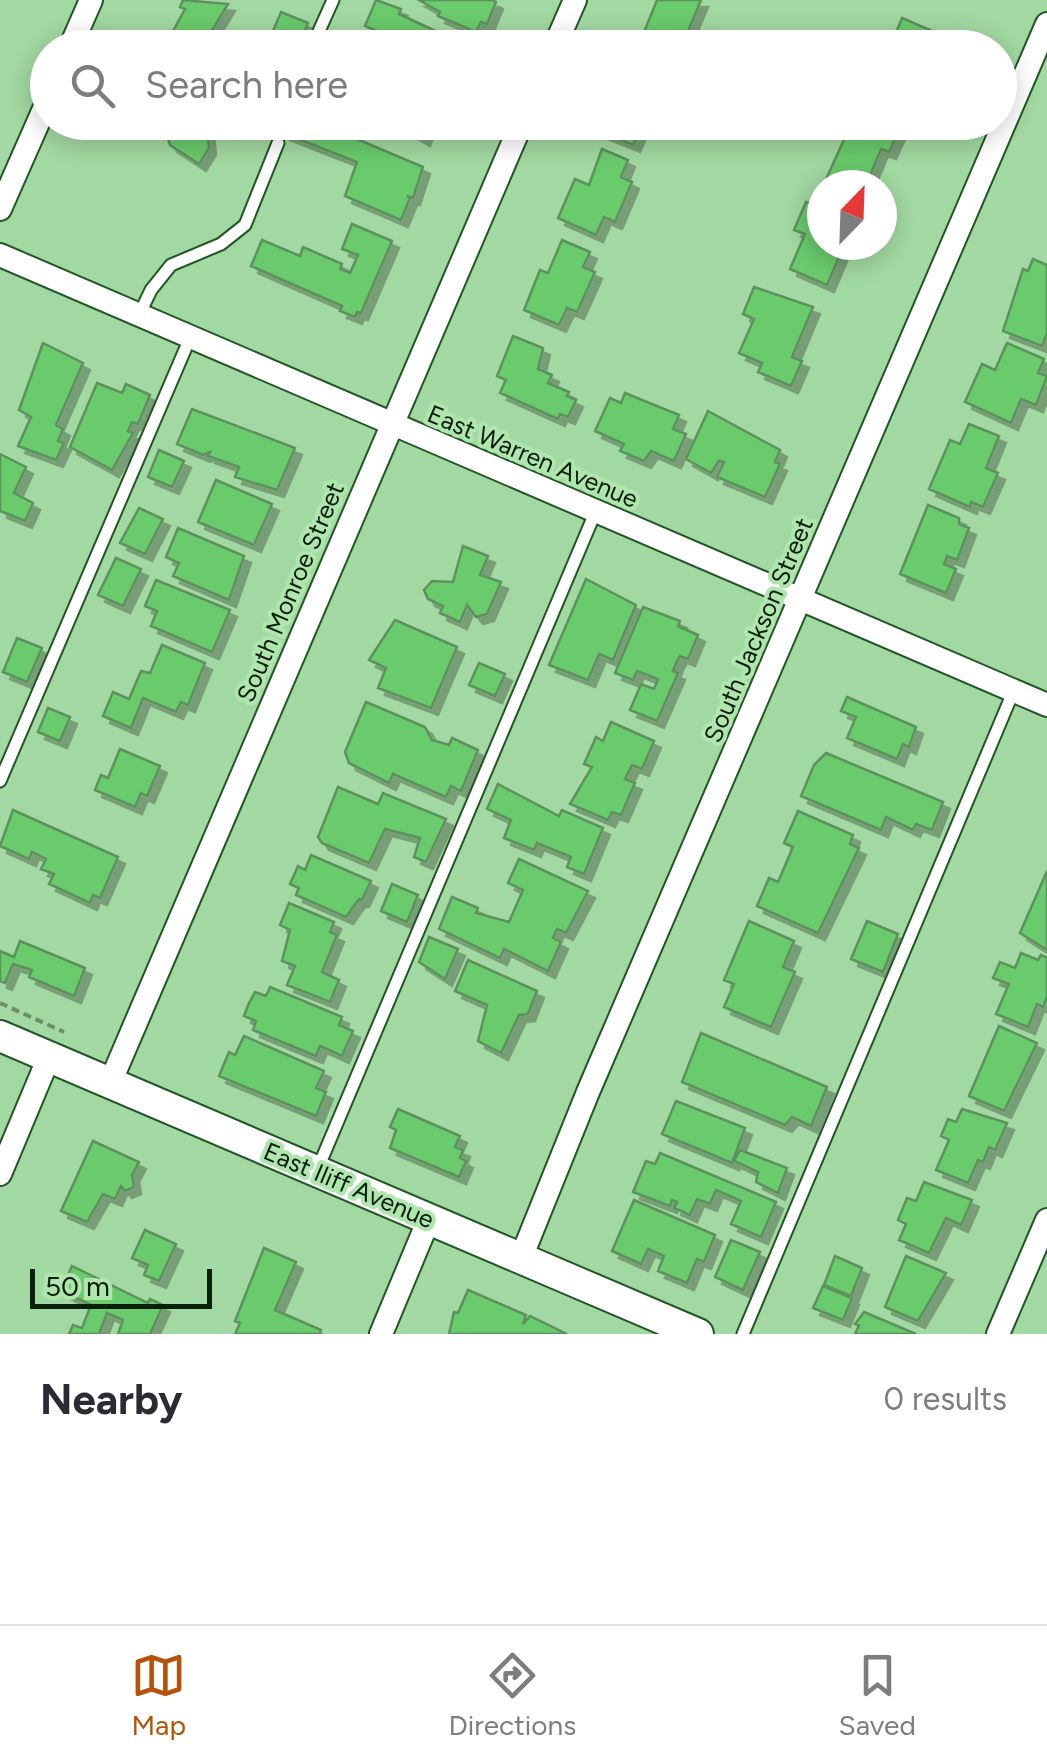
<!DOCTYPE html>
<style>
body{margin:0;font-family:Figtree,sans-serif;background:#f2f2f3;color:#2b2b33}
.compass{position:absolute;left:807px;top:170px;width:90px;height:90px;border-radius:50%;background:#fff;box-shadow:0 5px 25px #0003;rotate:23deg}
.scale{position:absolute;left:30px;bottom:25px;width:182px;box-sizing:border-box;padding-left:10px;border:5px solid #0a1f0b;border-top:0;font-size:28px;line-height:35px;white-space:nowrap;color:#0a1f0b;-webkit-text-stroke:8px #afe6ae;paint-order:stroke}
.list{margin:0;padding:0;list-style:none}
h2{display:flex;justify-content:space-between;align-items:center;height:130px;margin:0;padding:0 40px;font-size:42px}
h2 small{font-size:32px;font-weight:400;color:#7c7c81}
.icon{flex:none;width:55px;height:55px;fill:none;stroke:currentColor;stroke-width:2;stroke-linecap:round;stroke-linejoin:round}
.map{position:relative;flex:none;width:1047px;height:1334px;overflow:hidden}
.search{position:absolute;background:#fff;box-shadow:0 5px 25px #0003;left:30px;right:30px;top:30px;height:110px;display:flex;align-items:center;gap:25px;box-sizing:border-box;padding:0 35px;border-radius:55px;color:#7c7c81;font-size:38px}
.sheet{height:290px;background:#fff}
nav{display:flex;justify-content:space-around;align-items:center;box-sizing:border-box;height:140px;border-top:2px solid #e1e1e2;background:#fff;font-size:28px;color:#7c7c81}
nav a{display:grid;justify-items:center;gap:5px}
nav .on{color:#b45309}
.map>svg:first-child{display:block}
</style>
<div class="map">
<svg width="1047" height="1334" viewBox="0 0 1047 1334">
<defs>
<filter id="shadow"><feDropShadow dx="7" dy="7" stdDeviation="0" flood-color="#0004"/></filter>
</defs>
<rect width="100%" height="100%" fill="#a2d8a1"/>
<path fill="#6acb6c" stroke="#5d915d" stroke-width="2.5" filter="url(#shadow)" d="M 183,0 L 228,4 L 205,42 L 210,48 L 164,48 L 185,9 L 180,7 Z
M 376,0 L 401,9 L 399,14 L 472,48 L 383,44 L 387,35 L 365,26 Z
M 419,0 L 492,0 L 496,2 L 487,24 L 481,22 L 476,32 L 438,16 L 440,12 Z
M 657,0 L 701,0 L 681,48 L 653,48 L 640,42 Z
M 281,12 L 308,23 L 297,48 L 270,38 Z
M 902,18 L 937,33 L 931,48 L 890,48 Z
M 169,122 L 251,122 L 232,132 L 207,127 L 209,148 L 199,164 L 170,145 L 166,133 Z
M 287,122 L 333,122 L 331,128 L 423,167 L 413,198 L 407,196 L 410,198 L 401,220 L 345,196 L 357,162 L 283,133 Z
M 393,122 L 430,122 L 423,139 Z
M 605,122 L 654,122 L 650,131 L 641,127 L 633,145 L 601,132 Z
M 852,122 L 902,124 L 889,152 L 881,149 L 866,185 L 845,185 L 827,177 Z
M 602,149 L 628,160 L 621,177 L 632,182 L 615,222 L 604,217 L 596,235 L 558,218 L 575,179 L 589,185 Z
M 806,202 L 822,204 L 822,245 L 844,245 L 827,285 L 790,269 L 805,234 L 794,230 Z
M 352,224 L 392,241 L 361,313 L 357,312 L 355,317 L 340,311 L 342,306 L 251,266 L 262,240 L 300,256 L 303,247 L 342,264 L 340,269 L 350,273 L 358,255 L 342,249 Z
M 562,240 L 590,252 L 583,267 L 595,272 L 577,312 L 567,308 L 559,325 L 524,310 L 540,270 L 548,273 Z
M 1033,259 L 1047,265 L 1047,333 L 1042,346 L 1003,331 L 1023,269 L 1028,271 Z
M 754,287 L 813,307 L 792,357 L 802,361 L 791,386 L 758,372 L 762,363 L 739,353 L 754,319 L 743,314 Z
M 513,336 L 543,348 L 538,369 L 552,375 L 548,383 L 569,392 L 567,396 L 576,400 L 568,417 L 560,414 L 558,419 L 500,393 L 506,380 L 497,376 Z
M 43,343 L 83,363 L 56,425 L 63,429 L 58,441 L 64,443 L 56,460 L 18,446 L 31,417 L 19,410 Z
M 1007,343 L 1044,359 L 1038,373 L 1047,376 L 1036,405 L 1021,399 L 1011,423 L 965,402 L 982,364 L 995,370 Z
M 97,383 L 122,393 L 126,384 L 150,395 L 138,424 L 132,422 L 128,431 L 133,433 L 112,470 L 70,447 Z
M 625,393 L 679,415 L 673,429 L 686,434 L 674,461 L 651,451 L 644,461 L 620,451 L 624,444 L 595,431 L 610,398 L 621,403 Z
M 192,409 L 295,448 L 277,490 L 235,477 L 239,467 L 208,456 L 210,452 L 203,455 L 177,444 Z
M 708,411 L 780,450 L 775,462 L 780,464 L 765,497 L 717,477 L 724,462 L 719,461 L 711,473 L 686,459 Z
M 969,424 L 999,436 L 986,468 L 998,473 L 983,507 L 971,502 L 970,507 L 929,489 L 950,440 L 960,444 Z
M 159,450 L 184,461 L 172,487 L 148,477 Z
M 0,454 L 26,467 L 14,493 L 33,503 L 25,521 L 0,511 Z
M 216,480 L 272,504 L 254,545 L 198,522 Z
M 928,505 L 959,518 L 959,524 L 969,528 L 957,560 L 947,556 L 944,564 L 956,569 L 946,593 L 900,574 Z
M 139,508 L 163,519 L 145,554 L 120,543 Z
M 178,528 L 244,556 L 229,600 L 173,576 L 179,563 L 166,557 Z
M 463,546 L 488,556 L 480,575 L 501,582 L 487,614 L 476,617 L 467,605 L 460,622 L 440,613 L 443,606 L 428,599 L 424,590 L 432,581 L 453,582 Z
M 116,558 L 141,569 L 123,606 L 98,595 Z
M 586,579 L 636,605 L 613,660 L 599,654 L 588,680 L 549,665 Z
M 156,580 L 230,610 L 212,652 L 151,626 L 157,611 L 145,606 Z
M 643,607 L 680,621 L 678,626 L 698,635 L 688,659 L 680,656 L 677,661 L 673,671 L 678,673 L 657,721 L 630,710 L 641,684 L 654,689 L 658,679 L 637,671 L 633,680 L 615,673 Z
M 395,620 L 457,647 L 431,708 L 378,688 L 386,668 L 369,660 Z
M 17,638 L 42,648 L 27,682 L 3,672 Z
M 162,645 L 205,663 L 188,705 L 181,702 L 176,712 L 143,698 L 131,728 L 103,716 L 113,692 L 129,699 L 141,671 L 150,673 Z
M 479,663 L 505,674 L 495,696 L 469,685 Z
M 847,697 L 916,727 L 909,747 L 903,744 L 897,759 L 847,738 L 856,717 L 841,711 Z
M 366,702 L 425,727 L 432,740 L 449,745 L 452,738 L 478,750 L 461,791 L 451,786 L 446,797 L 393,774 L 389,783 L 349,763 L 345,752 Z
M 48,708 L 70,717 L 60,741 L 38,732 Z
M 611,722 L 654,741 L 642,769 L 632,765 L 625,779 L 635,783 L 621,815 L 612,812 L 608,820 L 570,804 L 592,767 L 584,764 L 596,737 L 603,741 Z
M 120,749 L 160,766 L 147,796 L 141,793 L 135,807 L 95,790 L 101,775 L 108,778 Z
M 826,753 L 943,802 L 932,830 L 916,824 L 913,830 L 886,817 L 881,830 L 801,796 L 814,765 Z
M 498,784 L 559,816 L 562,810 L 603,828 L 584,874 L 567,867 L 571,857 L 537,843 L 534,850 L 504,838 L 511,820 L 487,809 Z
M 338,787 L 378,804 L 383,793 L 446,819 L 426,862 L 414,857 L 420,838 L 385,829 L 369,863 L 322,843 L 318,837 Z
M 13,810 L 118,857 L 100,898 L 93,895 L 90,903 L 49,884 L 54,874 L 41,869 L 46,859 L 32,852 L 29,859 L 0,846 Z
M 798,811 L 853,835 L 850,844 L 859,848 L 818,933 L 757,906 L 769,878 L 778,882 L 793,847 L 784,843 Z
M 311,855 L 371,881 L 362,900 L 359,899 L 346,917 L 296,895 L 299,888 L 290,884 L 298,866 L 305,870 Z
M 519,859 L 588,891 L 566,933 L 557,929 L 553,938 L 561,942 L 548,971 L 504,949 L 500,958 L 439,929 L 452,897 L 478,908 L 476,913 L 509,922 L 523,890 L 508,883 Z
M 1047,871 L 1047,950 L 1020,933 Z
M 392,884 L 418,895 L 407,922 L 381,911 Z
M 289,903 L 334,922 L 330,932 L 337,935 L 322,972 L 339,980 L 330,1002 L 287,985 L 295,966 L 282,961 L 290,930 L 280,925 Z
M 749,921 L 794,941 L 783,967 L 795,972 L 771,1027 L 724,1007 L 734,984 L 724,980 Z
M 867,921 L 898,934 L 883,972 L 851,959 Z
M 429,937 L 458,949 L 445,979 L 419,962 Z
M 20,941 L 85,968 L 74,996 L 29,977 L 32,970 L 13,964 L 5,983 L 0,981 L 0,951 L 14,957 Z
M 1021,953 L 1038,960 L 1041,955 L 1047,958 L 1047,997 L 1043,1007 L 1037,1004 L 1028,1027 L 996,1014 L 1009,984 L 993,978 L 1000,962 L 1015,968 Z
M 468,960 L 537,991 L 528,1014 L 519,1015 L 501,1053 L 478,1041 L 487,1005 L 455,991 Z
M 270,987 L 342,1017 L 339,1025 L 353,1031 L 342,1056 L 320,1046 L 316,1056 L 253,1030 L 256,1021 L 244,1016 L 248,1005 L 255,992 L 266,996 Z
M 999,1026 L 1037,1043 L 1004,1111 L 969,1096 Z
M 701,1033 L 827,1087 L 811,1126 L 792,1117 L 785,1125 L 682,1082 Z
M 244,1036 L 324,1071 L 316,1088 L 326,1092 L 316,1116 L 219,1076 L 229,1052 L 235,1055 Z
M 676,1101 L 745,1128 L 732,1163 L 662,1134 Z
M 398,1109 L 460,1136 L 455,1147 L 463,1150 L 460,1158 L 466,1161 L 459,1177 L 390,1148 L 396,1130 L 390,1127 Z
M 962,1109 L 1007,1123 L 995,1150 L 989,1147 L 983,1162 L 978,1160 L 968,1183 L 936,1170 L 949,1140 L 941,1136 L 948,1119 L 956,1122 Z
M 93,1141 L 139,1162 L 132,1175 L 134,1187 L 125,1191 L 121,1186 L 115,1199 L 103,1194 L 87,1222 L 61,1211 Z
M 740,1150 L 787,1168 L 778,1193 L 756,1182 L 758,1172 L 734,1161 Z
M 660,1153 L 776,1202 L 761,1237 L 731,1224 L 741,1201 L 716,1190 L 710,1204 L 697,1199 L 690,1215 L 674,1208 L 677,1202 L 672,1200 L 670,1206 L 633,1192 L 646,1161 L 655,1164 Z
M 924,1182 L 972,1200 L 961,1225 L 946,1218 L 929,1253 L 899,1240 L 906,1224 L 898,1220 L 907,1198 L 916,1201 Z
M 634,1200 L 715,1235 L 704,1262 L 697,1259 L 687,1283 L 658,1271 L 664,1256 L 648,1249 L 641,1264 L 612,1251 Z
M 145,1230 L 176,1244 L 159,1281 L 144,1275 L 148,1265 L 132,1258 Z
M 731,1240 L 760,1252 L 743,1290 L 715,1277 Z
M 264,1248 L 296,1262 L 275,1310 L 321,1330 L 320,1334 L 235,1334 L 240,1323 L 235,1321 Z
M 835,1256 L 862,1268 L 851,1296 L 824,1285 Z
M 906,1256 L 946,1273 L 918,1321 L 885,1307 Z
M 72,1266 L 148,1303 L 150,1299 L 163,1305 L 150,1334 L 118,1334 L 123,1320 L 107,1313 L 99,1334 L 69,1334 L 73,1325 L 82,1328 L 91,1305 L 61,1291 Z
M 823,1286 L 852,1298 L 843,1320 L 813,1308 Z
M 468,1290 L 526,1315 L 523,1324 L 530,1316 L 567,1334 L 449,1334 L 454,1312 L 458,1313 Z
M 864,1312 L 916,1334 L 855,1334 L 859,1325 L 855,1324 Z"/>
<g fill="none" stroke-linecap="round" stroke-linejoin="round">
<defs>
<path id="service" d="M 315,40 L 333,0
M 139,315 L 151,290 L 171,265 L 221,244 L 245,225 L 278,143
M 0,781 L 190,338
M 318,1168 L 595,513
M 743,1334 L 1014,690"/>
<path id="minor" d="M 70,48 L 91,0
M 554,48 L 575,0
M 0,209 L 48,100
M 0,255 L 1047,705
M 110,1083 L 522,122
M 0,1174 L 49,1057
M 521,1258 L 588,1092 L 1047,24
M 381,1334 L 429,1219
M 998,1334 L 1047,1220"/>
<path id="tertiary" d="M 0,1036 L 698,1334"/>
</defs>
<use href="#service" stroke="#235625" stroke-width="15"/>
<use href="#minor" stroke="#235625" stroke-width="26"/>
<use href="#tertiary" stroke="#235625" stroke-width="34"/>
<path stroke="#679067" stroke-width="4" stroke-dasharray="8 5" stroke-linecap="butt" d="M 0,1003 L 64,1032"/>
<use href="#service" stroke="#fff" stroke-width="11"/>
<use href="#minor" stroke="#fff" stroke-width="22"/>
<use href="#tertiary" stroke="#fff" stroke-width="30"/>
</g>
<g text-anchor="middle" stroke-width="8" stroke-linejoin="round" paint-order="stroke">
<g font-size="25" fill="#0a1f0b" stroke="#afe6ae">
<text transform="translate(533 456) rotate(23)" y="9">East Warren Avenue</text>
<text transform="translate(290 592) rotate(-67)" y="9">South Monroe Street</text>
<text transform="translate(758 630) rotate(-67)" y="9">South Jackson Street</text>
<text transform="translate(349 1185) rotate(23)" y="9">East Iliff Avenue</text>
</g>
</g>
</svg>
<svg class="compass" viewBox="-18 -18 36 36"><path d="M0-13l5 13h-10z" fill="#e53935"/><path d="M0 13l5-13h-10z" fill="#7c7c81"/></svg>
<div class="scale">50 m</div>
<div class="search"><svg class="icon" aria-label="search" viewBox="0 0 24 24"><circle cx="10" cy="10" r="6"/><path d="M15 15l6 6"/></svg>Search here</div>
</div>
<section class="sheet">
<h2>Nearby<small>0 results</small></h2>
<ul class="list">
</ul>
</section>
<nav>
<a class="on"><svg class="icon" aria-label="map" viewBox="0 0 24 24"><path d="M3 6l6-2 6 2 6-2v14l-6 2-6-2-6 2zM9 4v14M15 6v14"/></svg>Map</a>
<a><svg class="icon" aria-label="directions" viewBox="0 0 24 24"><path d="M12 3l9 9-9 9-9-9zM9 14v-3h6M13 9l2 2-2 2"/></svg>Directions</a>
<a><svg class="icon" aria-label="saved" viewBox="0 0 24 24"><path d="M7 4h10v16l-5-4-5 4z"/></svg>Saved</a>
</nav>
